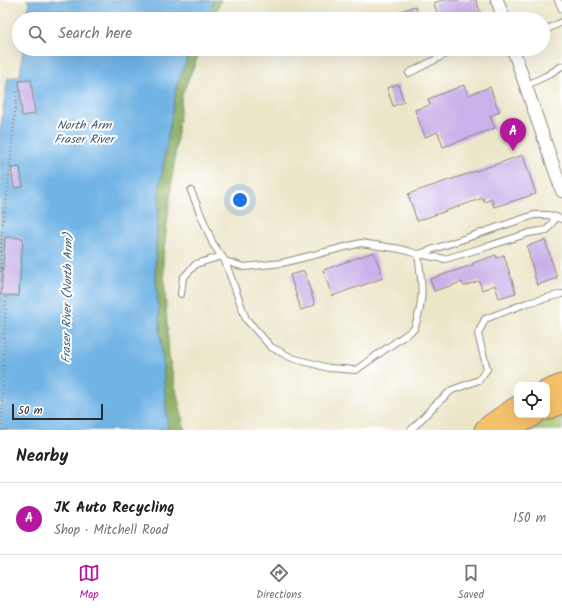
<!DOCTYPE html>
<meta charset="utf-8">
<style>
body{margin:0;font-family:Kalam,sans-serif;background:#f6f6f6;color:#202124}
.controls{position:absolute;right:12px;bottom:12px;display:grid;overflow:hidden;border-radius:8px;box-shadow:0 4px 16px #0002}
.controls button{width:36px;height:36px;display:grid;place-items:center;padding:0;border:0;border-bottom:1px solid #e0e0e0;background:#fff;color:#202124;font:20px sans-serif}
.scale{position:absolute;left:12px;bottom:10px;width:91px;box-sizing:border-box;padding-left:4px;border:2px solid #2b2b2b;border-top:0;font-size:11px;line-height:14px;white-space:nowrap;color:#2b2b2b;-webkit-text-stroke:3px #fff;paint-order:stroke}
.you{position:absolute;left:240px;top:200px;width:14px;height:14px;margin:-10px;border:3px solid #fff;border-radius:50%;background:#1a73e8;box-shadow:0 0 0 6px #1a73e833}
.badge{display:grid;place-items:center;width:26px;height:26px;border-radius:50%;background:#b5179e;color:#fff;font-size:13px;font-weight:700}
.pin{position:absolute;translate:-50% -33px;filter:drop-shadow(0 1px 2px #0008)}
.pin::after{content:'';position:absolute;top:21px;width:14px;height:12px;background:inherit;clip-path:polygon(0 0,100% 0,50% 100%)}
.list{margin:0;padding:0;list-style:none}
h2{display:flex;justify-content:space-between;align-items:center;height:52px;margin:0;padding:0 16px;font-size:17px}
h2 small{font-size:13px;font-weight:400;color:#757577}
.list li{display:grid;grid-template-columns:26px 1fr auto;gap:12px;align-items:center;box-sizing:border-box;height:72px;padding:0 16px;border-top:1px solid #e0e0e0}
.list b{display:block;font-size:15px;white-space:nowrap}
.list p{margin:0;font-size:13px;white-space:nowrap;color:#757577}
.list em{font-size:13px;font-style:normal;color:#757577}
.icon{flex:none;width:22px;height:22px;fill:none;stroke:currentColor;stroke-width:2;stroke-linecap:round;stroke-linejoin:round}
.map{position:relative;flex:none;width:562px;height:430px;overflow:hidden}
.search{position:absolute;background:#fff;box-shadow:0 4px 16px #0002;left:12px;right:12px;top:12px;height:44px;display:flex;align-items:center;gap:10px;box-sizing:border-box;padding:0 14px;border-radius:22px;color:#757577;font-size:15px}
.sheet{height:124px;background:#fff}
nav{display:flex;justify-content:space-around;align-items:center;box-sizing:border-box;height:56px;border-top:1px solid #e0e0e0;background:#fff;font-size:11px;color:#757577}
nav a{display:grid;justify-items:center;gap:2px}
nav .on{color:#b5179e}
.map>svg:first-child{display:block}
</style>
<div class="map">
<svg width="562" height="430" viewBox="0 0 562 430">
<rect width="100%" height="100%" fill="#fff"/>
<filter id="ink" filterUnits="userSpaceOnUse"><feTurbulence type="fractalNoise" baseFrequency=".025" numOctaves="2"/><feDisplacementMap in="SourceGraphic" scale="8" xChannelSelector="R" yChannelSelector="G"/><feConvolveMatrix kernelMatrix="1 2 1 2 8 2 1 2 1" color-interpolation-filters="sRGB"/></filter>
<filter id="wash" filterUnits="userSpaceOnUse"><feTurbulence type="fractalNoise" baseFrequency=".012" numOctaves="4" result="noise"/><feDisplacementMap in="SourceGraphic" scale="16" xChannelSelector="R" yChannelSelector="G"/><feGaussianBlur stdDeviation="0.9" result="paint"/><feColorMatrix in="noise" values="0 0 0 0 0 0 0 0 0 0 0 0 0 0 0 0 0 1.4 0 .05"/><feComposite in="paint" operator="in"/></filter>
<g filter="url(#wash)">
<rect width="100%" height="100%" fill="#ece6c9"/>
<path fill="#adc76d" stroke="#6c794c" d="M 562,415 L 562,430 L 525,430 L 536,421 Z"/>
<path fill="#8aac60" stroke="#5a6c46" d="M 214,0 L 221,0 L 213,19 L 206,19 Z
M 192,49 L 201,49 L 182,95 L 163,259 L 169,357 L 185,430 L 168,430 L 155,266 L 159,186 L 177,83 Z"/>
<path fill="#70b3e5" stroke="#4e6f88" d="M 26,0 L 214,0 L 206,19 L 27,19 L 29,1 Z
M 23,49 L 192,49 L 177,83 L 159,190 L 155,266 L 168,430 L 0,430 L 0,132 L 8,78 L 20,76 Z"/>
<g id="blocks">
<path fill="#c9b1e9" d="M 442,0 L 476,0 L 481,14 L 471,18 L 470,15 L 458,19 L 439,19 L 434,3 Z
M 415,6 L 420,19 L 382,19 L 382,18 Z
M 31,80 L 35,114 L 22,116 L 19,81 Z
M 398,84 L 404,102 L 393,106 L 387,88 Z
M 464,85 L 468,95 L 490,87 L 499,112 L 490,116 L 495,128 L 443,147 L 438,132 L 425,137 L 415,110 L 430,105 L 428,99 Z
M 523,155 L 536,194 L 494,207 L 492,199 L 484,202 L 483,198 L 417,221 L 408,194 Z
M 20,167 L 23,187 L 14,188 L 11,168 Z
M 5,237 L 23,238 L 19,296 L 1,295 Z
M 545,240 L 557,278 L 537,285 L 527,246 Z
M 374,252 L 383,278 L 332,296 L 323,270 Z
M 496,255 L 497,258 L 504,255 L 516,293 L 499,298 L 495,285 L 482,290 L 479,281 L 464,286 L 462,282 L 434,291 L 430,279 L 473,265 L 473,263 Z
M 304,271 L 315,305 L 301,310 L 290,275 Z"/>
</g>
</g>
<g filter="url(#ink)">
<use href="#blocks" fill-opacity="0" stroke="#8c887a" stroke-width="1"/>
<g fill="none" stroke-linecap="round" stroke-linejoin="round">
<defs>
<path id="lane" d="M 558,0 L 562,9
M 543,31 L 562,22
M 409,73 L 456,49
M 525,86 L 546,76 L 562,66
M 191,191 L 213,244 L 225,261 L 244,267 L 282,263 L 361,243 L 400,249 L 418,254 L 445,259 L 489,246 L 529,233 L 547,230 L 556,217
M 419,254 L 534,215 L 548,215 L 562,219
M 225,261 L 246,319 L 271,347 L 292,358 L 329,368 L 356,370 L 414,329 C 425,300 422,283 418,254
M 181,294 L 183,278 L 196,264 L 222,256
M 411,430 L 435,405 L 452,390 L 479,380 L 487,369 L 478,334 L 485,319 L 527,303 L 562,294"/>
<path id="street" d="M 497,0 L 504,19
M 513,49 L 562,191"/>
<path id="highway" d="M 547,391 L 562,385
M 547,409 L 562,403
M 485,430 L 492,424 L 517,407
M 508,430 L 534,415"/>
</defs>
<use href="#lane" stroke="#8c887a" stroke-width="8"/>
<use href="#street" stroke="#8c887a" stroke-width="14"/>
<use href="#highway" stroke="#8c887a" stroke-width="23"/>
<path stroke="#8c887a" stroke-width="2" stroke-dasharray="1 3" stroke-linecap="butt" d="M 0,271 L 1,271 L 1,235 L 8,189 L 17,90
M 1,430 L 6,296"/>
<use href="#lane" stroke="#fff" stroke-width="6"/>
<use href="#street" stroke="#fff" stroke-width="12"/>
<use href="#highway" stroke="#f6c16b" stroke-width="21"/>
</g>
</g>
<g text-anchor="middle" stroke-width="4" stroke-linejoin="round" paint-order="stroke">
<g font-size="12" font-style="italic" fill="#435b6c" stroke="#fff">
<text x="84" y="129">North Arm<tspan x="84" dy="14">Fraser River</tspan></text>
<text transform="translate(67 298) rotate(-89)" y="4">Fraser River (North Arm)</text>
</g>
</g>
</svg>
<div class="controls">
<button><svg class="icon" aria-label="locate" viewBox="0 0 24 24"><circle cx="12" cy="12" r="6"/><path d="M12 2v4M12 18v4M2 12h4M18 12h4"/></svg></button>
</div>
<div class="scale">50 m</div>
<div class="you"></div>
<div class="pin badge" style="left:513px;top:151px">A</div>
<div class="search"><svg class="icon" aria-label="search" viewBox="0 0 24 24"><circle cx="10" cy="10" r="6"/><path d="M15 15l6 6"/></svg>Search here</div>
</div>
<section class="sheet">
<h2>Nearby<small></small></h2>
<ul class="list">
<li><span class="badge">A</span><div><b>JK Auto Recycling</b><p>Shop · Mitchell Road</p></div><em>150 m</em></li>
</ul>
</section>
<nav>
<a class="on"><svg class="icon" aria-label="map" viewBox="0 0 24 24"><path d="M3 6l6-2 6 2 6-2v14l-6 2-6-2-6 2zM9 4v14M15 6v14"/></svg>Map</a>
<a><svg class="icon" aria-label="directions" viewBox="0 0 24 24"><path d="M12 3l9 9-9 9-9-9zM9 14v-3h6M13 9l2 2-2 2"/></svg>Directions</a>
<a><svg class="icon" aria-label="saved" viewBox="0 0 24 24"><path d="M7 4h10v16l-5-4-5 4z"/></svg>Saved</a>
</nav>
